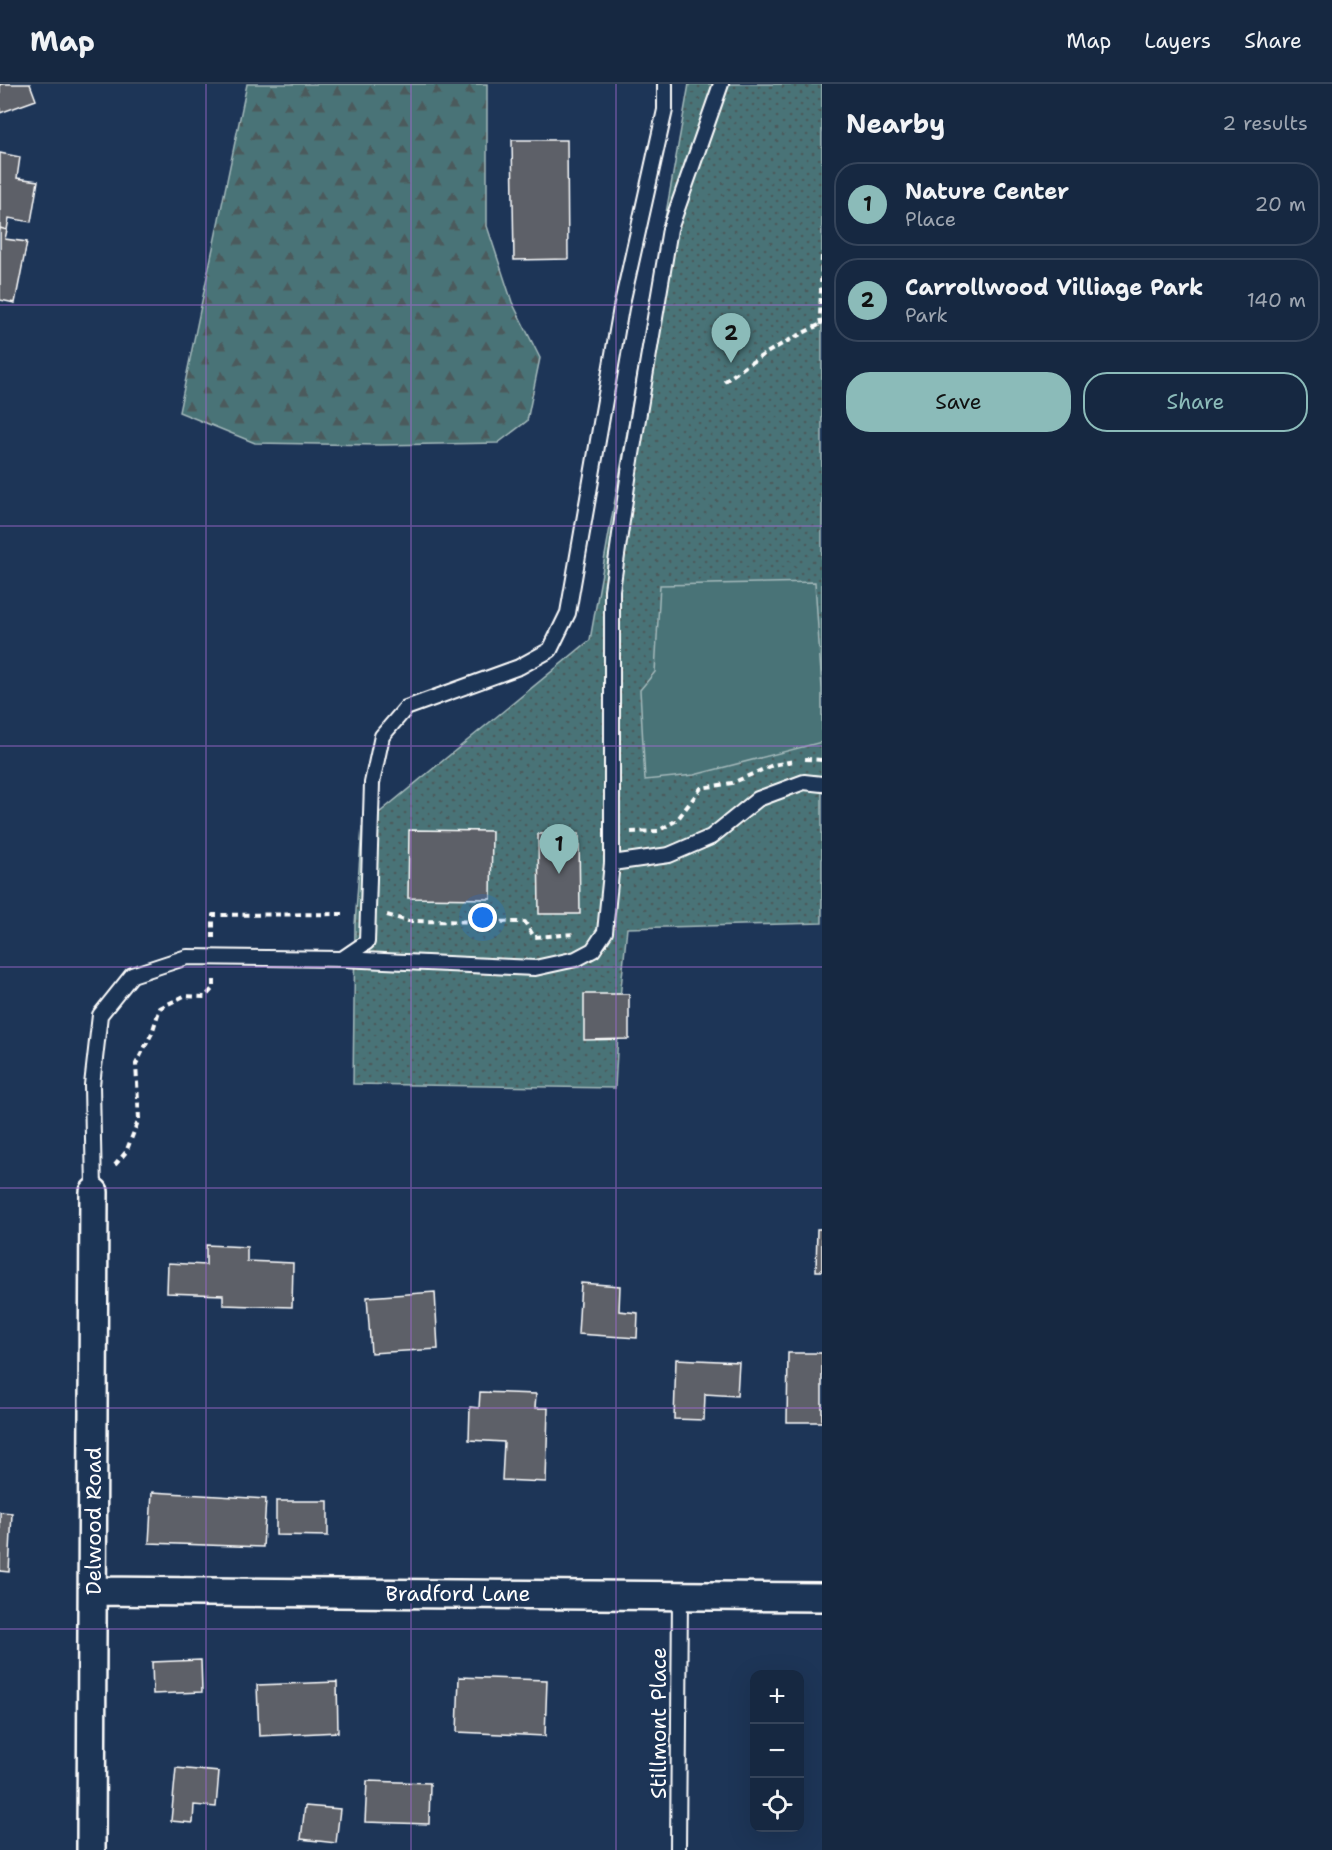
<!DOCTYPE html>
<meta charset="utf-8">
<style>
body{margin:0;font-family:"Shantell Sans",sans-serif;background:#23344c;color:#f1f3f6}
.controls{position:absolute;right:18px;bottom:18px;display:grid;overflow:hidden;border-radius:12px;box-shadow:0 6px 24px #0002}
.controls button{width:54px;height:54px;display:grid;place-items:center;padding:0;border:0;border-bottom:2px solid #35445a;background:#162841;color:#f1f3f6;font:30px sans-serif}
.you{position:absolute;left:483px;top:834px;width:21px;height:21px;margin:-15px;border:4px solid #fff;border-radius:50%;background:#1a73e8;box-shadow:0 0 0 9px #1a73e833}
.badge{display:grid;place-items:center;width:39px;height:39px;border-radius:50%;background:#8bbbb9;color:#111;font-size:20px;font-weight:700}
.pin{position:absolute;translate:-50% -50px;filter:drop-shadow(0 2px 3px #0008)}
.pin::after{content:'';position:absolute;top:32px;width:21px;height:18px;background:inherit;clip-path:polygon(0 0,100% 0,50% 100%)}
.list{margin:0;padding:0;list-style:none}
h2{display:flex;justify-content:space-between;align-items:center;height:78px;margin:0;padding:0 24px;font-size:26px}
h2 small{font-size:20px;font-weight:400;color:#9ea6b1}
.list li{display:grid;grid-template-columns:39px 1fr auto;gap:18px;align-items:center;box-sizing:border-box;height:84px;margin:0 12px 12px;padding:0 12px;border:2px solid #35445a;border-radius:24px}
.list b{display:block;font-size:22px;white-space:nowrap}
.list p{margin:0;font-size:20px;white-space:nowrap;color:#9ea6b1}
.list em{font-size:20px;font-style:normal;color:#9ea6b1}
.actions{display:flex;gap:12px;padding:18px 24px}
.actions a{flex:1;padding:14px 0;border:2px solid #8bbbb9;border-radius:24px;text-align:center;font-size:21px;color:#8bbbb9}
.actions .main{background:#8bbbb9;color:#111}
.icon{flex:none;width:33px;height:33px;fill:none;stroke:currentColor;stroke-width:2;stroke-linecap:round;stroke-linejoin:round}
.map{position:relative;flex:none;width:822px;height:1766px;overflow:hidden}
header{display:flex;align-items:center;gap:36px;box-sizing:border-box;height:84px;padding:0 30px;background:#162841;border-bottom:2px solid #35445a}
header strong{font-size:28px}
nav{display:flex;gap:33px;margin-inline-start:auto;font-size:21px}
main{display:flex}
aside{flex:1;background:#162841}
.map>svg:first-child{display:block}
</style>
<header>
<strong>Map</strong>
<nav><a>Map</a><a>Layers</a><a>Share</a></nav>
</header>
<main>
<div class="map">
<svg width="822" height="1766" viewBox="0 0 822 1766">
<defs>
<pattern id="forest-firs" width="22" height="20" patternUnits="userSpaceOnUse" patternTransform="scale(1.5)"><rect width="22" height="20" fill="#4a7377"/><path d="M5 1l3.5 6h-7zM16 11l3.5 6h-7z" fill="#4b5a5b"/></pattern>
<pattern id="park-dots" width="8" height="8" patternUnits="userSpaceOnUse" patternTransform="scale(1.5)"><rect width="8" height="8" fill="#4a7377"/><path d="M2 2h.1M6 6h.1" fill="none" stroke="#4b5a5b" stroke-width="1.8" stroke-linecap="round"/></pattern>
</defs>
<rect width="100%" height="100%" fill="#1d3557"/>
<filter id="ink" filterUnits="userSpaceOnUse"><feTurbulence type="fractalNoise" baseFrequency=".0167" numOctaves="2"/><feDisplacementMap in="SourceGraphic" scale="12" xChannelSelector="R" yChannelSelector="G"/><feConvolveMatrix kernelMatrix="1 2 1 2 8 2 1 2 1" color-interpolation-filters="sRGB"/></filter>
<g filter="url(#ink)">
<path fill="url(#forest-firs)" stroke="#a4b9bb" stroke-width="1.5" d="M 247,0 L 487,0 L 487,142 L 512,218 L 540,274 L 527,337 L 498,359 L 380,361 L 255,359 L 179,328 Z"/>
<path fill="url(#park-dots)" stroke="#a4b9bb" stroke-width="1.5" d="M 689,0 L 822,0 L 822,839 L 627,844 L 620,914 L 615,1004 L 353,1000 L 355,841 L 362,743 L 590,556 Z"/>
<path fill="#4a7377" stroke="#a4b9bb" stroke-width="1.5" d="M 815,498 L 822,605 L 822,658 L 694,691 L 645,696 L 640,606 L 655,588 L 660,501 Z"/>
<path fill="#5d6067" stroke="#fff" stroke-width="1.5" d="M 0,0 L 30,0 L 36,16 L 0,29 Z
M 512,56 L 567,56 L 568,175 L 514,176 Z
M 0,69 L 20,73 L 17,94 L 38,97 L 31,138 L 9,134 L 7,146 L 0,144 Z
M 0,144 L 7,146 L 5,155 L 27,158 L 15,219 L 0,216 Z
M 409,746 L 492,747 L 491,815 L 408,814 Z
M 538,750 L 579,750 L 580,830 L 539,830 Z
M 584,910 L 629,910 L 629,955 L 584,956 Z
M 817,1145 L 822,1145 L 822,1187 L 816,1187 Z
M 206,1161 L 247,1163 L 247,1177 L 293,1179 L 292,1223 L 223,1221 L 223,1211 L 167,1209 L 168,1179 L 206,1181 Z
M 581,1199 L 620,1202 L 619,1227 L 638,1229 L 637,1254 L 578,1250 Z
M 435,1208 L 438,1265 L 371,1269 L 367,1213 Z
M 788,1269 L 822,1269 L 822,1338 L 787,1338 Z
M 676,1275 L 739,1278 L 737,1312 L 705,1310 L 704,1336 L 674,1335 Z
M 480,1308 L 536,1310 L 535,1324 L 548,1324 L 546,1398 L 502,1396 L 504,1358 L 469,1356 L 470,1323 L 479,1324 Z
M 152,1408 L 266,1415 L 263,1463 L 149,1459 Z
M 276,1417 L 328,1417 L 328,1452 L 276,1451 Z
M 0,1428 L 12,1429 L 9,1488 L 0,1487 Z
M 201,1576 L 202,1608 L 153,1610 L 152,1578 Z
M 459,1593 L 547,1596 L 545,1652 L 457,1648 Z
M 337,1598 L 338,1648 L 259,1652 L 257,1601 Z
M 176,1684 L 219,1688 L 216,1723 L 194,1721 L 193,1739 L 171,1737 Z
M 367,1697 L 430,1699 L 429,1740 L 365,1738 Z
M 305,1722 L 340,1725 L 336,1759 L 301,1755 Z"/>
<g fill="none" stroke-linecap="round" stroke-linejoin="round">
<defs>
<path id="service" d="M 721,0 L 670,145 L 629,388 L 612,506 L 612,779 L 669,771 L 711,753 L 758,715 L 804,698 L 822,700
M 342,875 L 535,884 L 576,875 L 593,866 L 605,848 L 612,779
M 94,1108 L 92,1001 L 100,931 L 132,891 L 187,873 L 342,875 L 367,858 L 372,699 L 382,652 L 406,624 L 519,583 L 550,566 L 568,529 L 621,224 L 665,26 L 665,0
M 678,1766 L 680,1512"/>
<path id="minor" d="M 94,1507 L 822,1513
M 91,1766 L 94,1108"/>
</defs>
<use href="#service" stroke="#fff" stroke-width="18"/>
<use href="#minor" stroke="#fff" stroke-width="32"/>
<path stroke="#fff" stroke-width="4" stroke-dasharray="6 4.5" stroke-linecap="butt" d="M 822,172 L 820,234 L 822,244
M 724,298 C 755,274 786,257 821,240
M 805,675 L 822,676
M 631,748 L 658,747 L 677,736 L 701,704 L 732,699 L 773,681 L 794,677
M 387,831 L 408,837 L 525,838 L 534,853 L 575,850
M 213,854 L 213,831 L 347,830
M 115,1081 L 126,1068 L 139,1035 L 136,980 L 152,949 L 160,924 L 184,912 L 205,913 L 214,903 L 214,894"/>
<use href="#service" stroke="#1d3557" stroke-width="14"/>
<use href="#minor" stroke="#1d3557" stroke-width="27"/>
</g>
</g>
<path fill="none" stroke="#a36bd2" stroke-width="1.5" stroke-opacity="0.55" d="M 206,0 L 206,1766M 411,0 L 411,1766M 616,0 L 616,1766M 0,221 L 822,221M 0,442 L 822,442M 0,662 L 822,662M 0,883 L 822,883M 0,1104 L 822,1104M 0,1324 L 822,1324M 0,1545 L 822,1545"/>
<g text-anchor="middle" stroke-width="5" stroke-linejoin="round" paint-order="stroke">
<g font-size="21" fill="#fff" stroke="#1d3557">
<text transform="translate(94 1437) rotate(-90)" y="7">Delwood Road</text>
<text x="458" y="1517">Bradford Lane</text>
<text transform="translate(659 1639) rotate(-90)" y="7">Stillmont Place</text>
</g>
</g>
</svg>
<div class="controls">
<button>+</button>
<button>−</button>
<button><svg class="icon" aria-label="locate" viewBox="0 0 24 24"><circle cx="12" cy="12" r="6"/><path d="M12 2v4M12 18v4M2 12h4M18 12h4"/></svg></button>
</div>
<div class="you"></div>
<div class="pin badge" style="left:559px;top:790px">1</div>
<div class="pin badge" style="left:731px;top:279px">2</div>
</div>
<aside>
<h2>Nearby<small>2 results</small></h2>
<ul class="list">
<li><span class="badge">1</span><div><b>Nature Center</b><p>Place</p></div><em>20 m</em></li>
<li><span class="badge">2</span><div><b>Carrollwood Villiage Park</b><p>Park</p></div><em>140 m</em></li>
</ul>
<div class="actions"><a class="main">Save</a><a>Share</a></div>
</aside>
</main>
